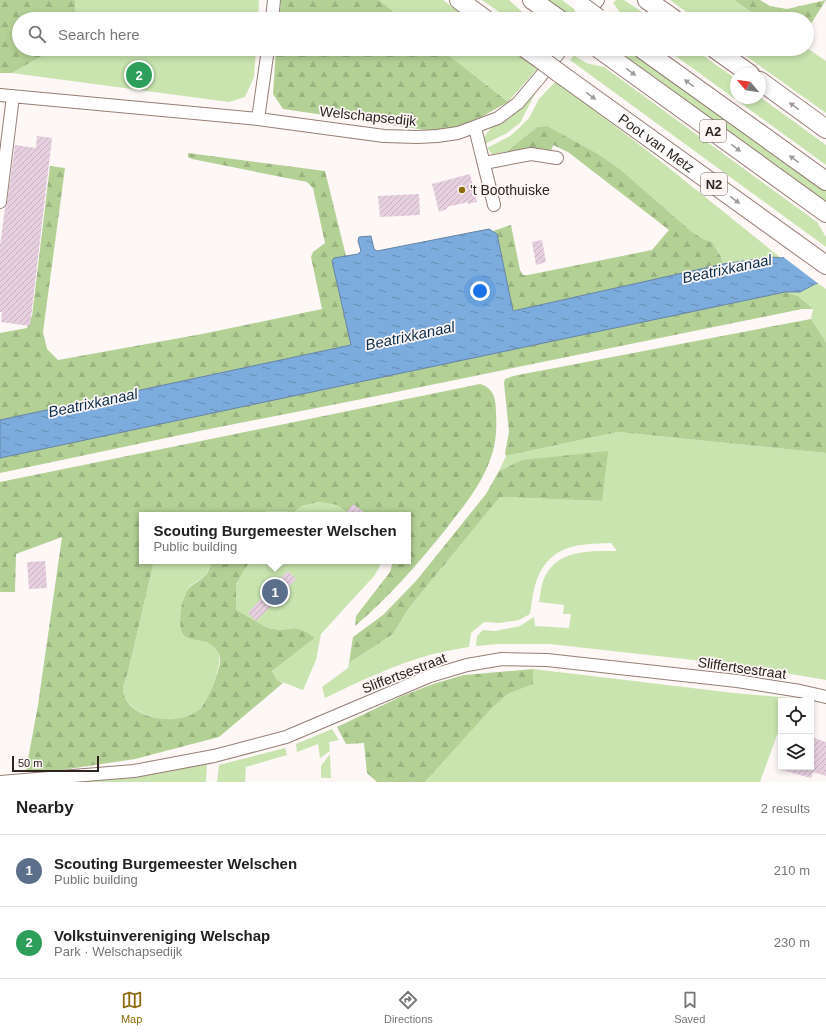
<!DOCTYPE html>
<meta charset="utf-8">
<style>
body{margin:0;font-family:Arial,sans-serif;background:#f6f6f6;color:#222}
.controls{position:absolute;right:12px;bottom:12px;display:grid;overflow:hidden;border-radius:0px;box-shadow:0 2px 6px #0003}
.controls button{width:36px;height:36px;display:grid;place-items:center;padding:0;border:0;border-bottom:1px solid #e0e0e0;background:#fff;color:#222;font:20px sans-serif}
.compass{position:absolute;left:730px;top:68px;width:36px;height:36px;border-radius:50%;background:#fff;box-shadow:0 2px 6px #0003;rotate:299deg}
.scale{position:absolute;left:12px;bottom:10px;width:87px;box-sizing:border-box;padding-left:4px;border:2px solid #2d2420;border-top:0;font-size:11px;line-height:14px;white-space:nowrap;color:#2d2420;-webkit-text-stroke:3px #fdf7f5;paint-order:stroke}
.you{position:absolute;left:480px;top:291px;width:14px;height:14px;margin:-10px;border:3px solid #fff;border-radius:50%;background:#1a73e8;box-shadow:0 0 0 6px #1a73e833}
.badge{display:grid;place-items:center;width:26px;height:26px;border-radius:50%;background:#8d6b0d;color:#fff;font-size:13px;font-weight:700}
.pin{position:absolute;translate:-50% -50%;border:2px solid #fff;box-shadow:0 1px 4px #0006}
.popup{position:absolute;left:139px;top:512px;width:272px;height:52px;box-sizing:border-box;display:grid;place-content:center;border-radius:0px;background:#fff;filter:drop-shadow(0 1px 3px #0005);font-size:13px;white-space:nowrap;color:#767676}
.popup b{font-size:15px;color:#222}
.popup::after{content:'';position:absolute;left:50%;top:100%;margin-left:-8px;border:8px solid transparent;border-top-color:#fff}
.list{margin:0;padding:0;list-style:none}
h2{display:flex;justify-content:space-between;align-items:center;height:52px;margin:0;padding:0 16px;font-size:17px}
h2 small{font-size:13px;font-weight:400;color:#767676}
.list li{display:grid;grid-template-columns:26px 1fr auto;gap:12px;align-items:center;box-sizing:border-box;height:72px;padding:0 16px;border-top:1px solid #e0e0e0}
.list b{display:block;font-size:15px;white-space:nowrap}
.list p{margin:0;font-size:13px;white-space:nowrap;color:#767676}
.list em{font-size:13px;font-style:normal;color:#767676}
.icon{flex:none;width:22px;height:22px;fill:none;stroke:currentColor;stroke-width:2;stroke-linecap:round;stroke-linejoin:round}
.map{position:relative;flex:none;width:826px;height:782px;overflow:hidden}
.search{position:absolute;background:#fff;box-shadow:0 2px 6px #0003;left:12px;right:12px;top:12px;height:44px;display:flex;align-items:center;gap:10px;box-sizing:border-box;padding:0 14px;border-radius:22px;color:#767676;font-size:15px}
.sheet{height:196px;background:#fff}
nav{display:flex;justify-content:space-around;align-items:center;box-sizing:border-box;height:56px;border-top:1px solid #e0e0e0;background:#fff;font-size:11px;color:#767676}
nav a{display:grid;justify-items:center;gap:2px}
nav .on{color:#8d6b0d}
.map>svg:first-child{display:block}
</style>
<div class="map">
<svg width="826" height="782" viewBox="0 0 826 782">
<defs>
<pattern id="forest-firs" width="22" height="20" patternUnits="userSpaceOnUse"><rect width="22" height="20" fill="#b3d195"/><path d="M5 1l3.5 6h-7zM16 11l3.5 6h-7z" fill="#9ab380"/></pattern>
<pattern id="water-ripples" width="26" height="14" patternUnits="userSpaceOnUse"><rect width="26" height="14" fill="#7cacdd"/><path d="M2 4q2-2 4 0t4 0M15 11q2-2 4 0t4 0" fill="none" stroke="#668cb3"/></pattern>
<pattern id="building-hatch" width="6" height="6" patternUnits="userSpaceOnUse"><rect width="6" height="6" fill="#e6d0e0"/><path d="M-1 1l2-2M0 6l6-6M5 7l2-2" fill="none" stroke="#c6b2c0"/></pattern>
</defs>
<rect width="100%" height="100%" fill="#fdf7f5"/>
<path fill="#c9e4af" d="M 75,0 L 259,0 L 258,19 L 75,19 Z
M 379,0 L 443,0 L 469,19 L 403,19 Z
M 482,0 L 509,0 L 530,19 L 509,19 Z
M 548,0 L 562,0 L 578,12 L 574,19 Z
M 616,0 L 624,0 L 653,19 L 625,19 L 613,3 Z
M 670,0 L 734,0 L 761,19 L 696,19 Z
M 807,48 L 826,61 L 826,113 L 736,49 Z
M 54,49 L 256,49 L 254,77 L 245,97 L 229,102 L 12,73 Z
M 441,49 L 510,49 L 537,69 L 508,102 Z
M 614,49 L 630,49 L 826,191 L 826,203 Z
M 666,49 L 694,49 L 736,79 L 736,98 L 760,98 L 760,97 L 826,145 L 826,165 Z
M 574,55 L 586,63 L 604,67 L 817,222 L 826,237 L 826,247 L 570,60 Z
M 556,81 L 649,152 L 781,258 L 771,257 L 723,264 L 721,257 L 712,242 L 703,239 L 692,232 L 621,170 L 547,126 L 537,127 L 506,152 L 492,154 L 487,148 L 510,136 L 519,128 L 529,118 L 539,99 Z
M 538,88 L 520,123 L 507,133 L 485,144 L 483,139 L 487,133 L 493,126 Z
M 818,283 L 826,289 L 826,342 L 811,319 L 813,309 L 798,296 L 785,292 L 800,292 Z
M 618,432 L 826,453 L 826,680 L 739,665 L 549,644 L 498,644 L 476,646 L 477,636 L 483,630 L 495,631 L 520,626 L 534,617 L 535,626 L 569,628 L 571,614 L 563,614 L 564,605 L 539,602 C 540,596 541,588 543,581 C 555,549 589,551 617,551 L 611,543 C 580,544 552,544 538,577 C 533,588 532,602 530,614 L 519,620 L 499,623 L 484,622 L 471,633 L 469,647 C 457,649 445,651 433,654 C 396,664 360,681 325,698 L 322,687 L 348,668 L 349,663 L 393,634 L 408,609 L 500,497 L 602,501 L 522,460 L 499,471 L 506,456 Z
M 319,502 L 337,505 L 351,515 L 257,515 L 268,511 L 294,512 L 302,506 Z
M 154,561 L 212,561 L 206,575 L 190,586 L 185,594 L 181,610 L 180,626 L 188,638 C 198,640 212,641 218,652 C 224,665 207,704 196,713 C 178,726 132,719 124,695 C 121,687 125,679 128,672 Z
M 250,561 L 381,561 L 379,568 L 374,576 L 321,634 L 316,660 L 303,690 L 277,680 L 272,671 L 315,638 L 295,628 L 281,630 L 268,628 L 235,610 L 236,584 Z
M 533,669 L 734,693 L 791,698 L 789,701 L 781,701 L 781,724 L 760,782 L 425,782 L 493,707 L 508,694 L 533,684 Z
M 332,729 L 339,740 L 329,742 L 330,751 L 320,758 L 318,744 L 297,752 L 296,744 Z
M 285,748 L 287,755 L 246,767 L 245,782 L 217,782 L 219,765 Z
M 330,754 L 331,778 L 321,778 L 321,766 Z
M 207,764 L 206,782 L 57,782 L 134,778 Z"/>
<path fill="url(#forest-firs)" d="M 0,0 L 75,0 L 75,19 L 19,19 L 19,49 L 54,49 L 12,73 L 0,73 Z
M 281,0 L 379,0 L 403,19 L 279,19 Z
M 734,0 L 760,0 L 770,6 L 787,9 L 826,0 L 807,30 L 807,19 L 761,19 Z
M 276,49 L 441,49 L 508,102 L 476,120 L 455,127 L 432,131 L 283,109 L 273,94 Z
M 547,126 L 596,153 L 621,170 L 692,232 L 703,239 L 712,242 L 721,257 L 723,264 L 513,311 L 497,234 L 493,231 L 511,225 L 520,270 L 523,275 L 528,275 L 652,250 L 669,230 L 568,152 L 553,145 L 551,151 L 530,148 L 506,152 L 537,127 Z
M 188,153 L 325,171 L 346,256 L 335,258 L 332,261 L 351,345 L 0,420 L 0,333 L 27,328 L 32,316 L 50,166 L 65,168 L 43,332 L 47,349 L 58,360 L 202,334 L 322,309 L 311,257 L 313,252 L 325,243 L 313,188 L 307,182 L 192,159 L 188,157 Z
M 785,292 L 798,296 L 813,309 L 802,309 L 357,400 L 204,430 L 0,473 L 0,458 Z
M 811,319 L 826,342 L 826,453 L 618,432 L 506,456 L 505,453 L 509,432 L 504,383 L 505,379 L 513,376 Z
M 480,384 C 494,388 496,399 496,413 C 497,429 496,445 490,460 C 481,486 462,508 446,529 C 418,564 389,597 355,626 L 356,616 L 390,572 L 393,561 L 408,561 L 408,515 L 351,515 L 337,505 L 319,502 L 302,506 L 294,512 L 268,511 L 257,515 L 142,515 L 142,561 L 154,561 L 128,672 C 126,679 121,687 124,695 C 132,722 189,728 203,705 C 209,696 221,669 220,659 C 220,652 214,646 208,643 C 201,639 187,641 183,634 C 179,629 180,617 181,610 C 182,602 185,591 191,586 C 196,582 202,579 206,575 C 209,571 210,565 212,561 L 250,561 L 236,584 L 236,610 L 268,628 L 281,630 L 295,628 L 306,632 L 315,638 L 272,671 L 277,680 L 283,683 L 219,737 L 135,759 L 35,774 L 26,770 L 38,705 L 62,537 L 16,554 L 15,592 L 0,592 L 0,482 Z
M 608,451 L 602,501 L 500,497 L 408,609 L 393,634 L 349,663 L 353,637 L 383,615 L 416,581 L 486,494 L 499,471 L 522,460 Z
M 533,669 L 533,684 L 508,694 L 493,707 L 425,782 L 377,782 L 367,773 L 364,743 L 346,744 L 337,727 L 402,696 L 433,684 L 464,675 Z"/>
<path fill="url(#water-ripples)" stroke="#6483a4" d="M 489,229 L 497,234 L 513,311 L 723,264 L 771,257 L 781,258 L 826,249 L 826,281 L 815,284 L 800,292 L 785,292 L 0,458 L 0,420 L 351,345 L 332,261 L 334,258 L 358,254 L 361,251 L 358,241 L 359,237 L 371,236 L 374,249 L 377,251 Z"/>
<path fill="#fdf7f5" d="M 826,247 L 826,283 L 820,285 L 782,256 Z"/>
<path fill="url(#building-hatch)" d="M 37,136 L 52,138 L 30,326 L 1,322 L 2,312 L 0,312 L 0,246 L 5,208 L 7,203 L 15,145 L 36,148 Z
M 470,174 L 477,202 L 468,204 L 468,202 L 447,207 L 447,209 L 439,212 L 432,184 Z
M 419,194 L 420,215 L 380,217 L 378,196 Z
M 542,240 L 546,262 L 536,265 L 532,242 Z
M 353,504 L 368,515 L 344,515 Z
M 45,561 L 47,588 L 29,589 L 27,562 Z
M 288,571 L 296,579 L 282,594 L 283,595 L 276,603 L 275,602 L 256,621 L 248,613 L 266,593 L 263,591 L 271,583 L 273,585 Z
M 811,737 L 826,742 L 826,776 L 813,772 L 811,778 L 782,770 L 782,767 L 811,767 Z"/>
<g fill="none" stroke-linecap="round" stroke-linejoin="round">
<defs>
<path id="minor" d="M 272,19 L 274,0
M 584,19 L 598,0
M 0,95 L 258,119 L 384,136 L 418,137 L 437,136 L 458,133 L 498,118 L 518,103 L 540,77 L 562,49
M 258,119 L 268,49
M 475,128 L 494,205
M 484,163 L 531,154 L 557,158
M 0,202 L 13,96
M 0,782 L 134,771 L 214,756 L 286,737 L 430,676 L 467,665 L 502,659 L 547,660 L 737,681 L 800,691 L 826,697"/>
<g id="highway">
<path d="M 459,0 L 485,19"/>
<path d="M 532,0 L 559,19"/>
<path d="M 647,0 L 674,19"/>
<path d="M 526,49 L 543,61"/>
<path d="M 599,49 L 826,213"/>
<path d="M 642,49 L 826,181"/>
<path d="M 715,49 L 750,74"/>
<path id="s1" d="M 559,73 L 826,265"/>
<path d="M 760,81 L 826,129"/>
</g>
</defs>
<use href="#minor" stroke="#967e75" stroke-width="14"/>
<use href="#highway" stroke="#967e75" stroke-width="20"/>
<use href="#minor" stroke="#fff" stroke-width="12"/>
<use href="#highway" stroke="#fff" stroke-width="18"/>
<defs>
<path id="highway-bridge" d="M 583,7 L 598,18
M 543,61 L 559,73"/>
</defs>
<use href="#highway-bridge" stroke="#967e75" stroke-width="20" stroke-linecap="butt"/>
<use href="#highway-bridge" stroke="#fff" stroke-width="18"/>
</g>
<defs><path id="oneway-solid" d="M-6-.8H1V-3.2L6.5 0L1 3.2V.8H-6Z"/></defs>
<g fill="#a09c9b">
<use href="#oneway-solid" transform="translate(631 72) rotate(36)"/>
<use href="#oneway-solid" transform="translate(689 83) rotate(-144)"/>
<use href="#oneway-solid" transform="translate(591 96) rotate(36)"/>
<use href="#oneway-solid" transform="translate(794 106) rotate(-144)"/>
<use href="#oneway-solid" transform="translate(736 148) rotate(36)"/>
<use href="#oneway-solid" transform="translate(794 159) rotate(-144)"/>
<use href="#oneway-solid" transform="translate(735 200) rotate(36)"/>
</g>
<circle fill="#8d6b0d" stroke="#fdf7f5" stroke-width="1.5" cx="462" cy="190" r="4"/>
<g text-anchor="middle" stroke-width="3.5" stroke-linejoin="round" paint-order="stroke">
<g fill="#fdf7f5" stroke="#6b6360" stroke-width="1">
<rect x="700" y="120" width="26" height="22" rx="3"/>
<rect x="701" y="173" width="26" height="22" rx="3"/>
</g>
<g font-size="13" font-weight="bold" fill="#2d2420">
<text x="713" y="136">A2</text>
<text x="714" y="189">N2</text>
</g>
<g font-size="14" fill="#2d2420" stroke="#fdf7f5">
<text transform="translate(368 116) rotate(6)" y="5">Welschapsedijk</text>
<text dy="5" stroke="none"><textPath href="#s1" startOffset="120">Poot van Metz</textPath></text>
<text transform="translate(742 668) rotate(8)" y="5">Sliffertsestraat</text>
<text transform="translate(404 673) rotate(-21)" y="5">Sliffertsestraat</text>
</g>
<g font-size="14" fill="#2d2420" stroke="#fdf7f5" text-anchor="start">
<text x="470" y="195">'t Boothuiske</text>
</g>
<g font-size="15" font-style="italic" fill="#0a2e4e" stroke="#fdf7f5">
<text transform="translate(727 269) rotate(-12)" y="5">Beatrixkanaal</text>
<text transform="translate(410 336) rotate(-12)" y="5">Beatrixkanaal</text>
<text transform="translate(93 403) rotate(-12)" y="5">Beatrixkanaal</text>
</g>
</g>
</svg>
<div class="controls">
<button><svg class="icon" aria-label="locate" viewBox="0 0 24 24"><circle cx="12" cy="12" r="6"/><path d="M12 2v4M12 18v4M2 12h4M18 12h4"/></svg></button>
<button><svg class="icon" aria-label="layers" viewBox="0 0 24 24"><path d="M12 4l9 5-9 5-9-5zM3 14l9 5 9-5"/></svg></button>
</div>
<svg class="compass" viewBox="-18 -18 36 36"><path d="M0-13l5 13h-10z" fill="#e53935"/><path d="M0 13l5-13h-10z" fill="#767676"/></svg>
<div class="scale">50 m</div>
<div class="you"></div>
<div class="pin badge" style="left:275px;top:592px;background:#5c6f8a">1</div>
<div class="popup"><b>Scouting Burgemeester Welschen</b>Public building</div>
<div class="pin badge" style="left:139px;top:75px;background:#2e9e5b">2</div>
<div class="search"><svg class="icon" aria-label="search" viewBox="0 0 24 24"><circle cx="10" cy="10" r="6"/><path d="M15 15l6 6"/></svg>Search here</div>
</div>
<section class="sheet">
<h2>Nearby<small>2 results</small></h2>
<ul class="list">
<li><span class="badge" style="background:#5c6f8a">1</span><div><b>Scouting Burgemeester Welschen</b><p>Public building</p></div><em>210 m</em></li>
<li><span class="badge" style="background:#2e9e5b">2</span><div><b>Volkstuinvereniging Welschap</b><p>Park · Welschapsedijk</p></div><em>230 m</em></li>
</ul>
</section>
<nav>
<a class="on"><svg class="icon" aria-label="map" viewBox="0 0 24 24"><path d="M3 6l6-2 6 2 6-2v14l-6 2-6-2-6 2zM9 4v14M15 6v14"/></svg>Map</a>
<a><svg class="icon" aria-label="directions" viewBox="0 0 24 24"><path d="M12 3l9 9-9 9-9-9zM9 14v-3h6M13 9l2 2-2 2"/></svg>Directions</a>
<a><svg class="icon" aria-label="saved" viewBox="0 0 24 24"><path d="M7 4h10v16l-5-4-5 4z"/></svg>Saved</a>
</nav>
